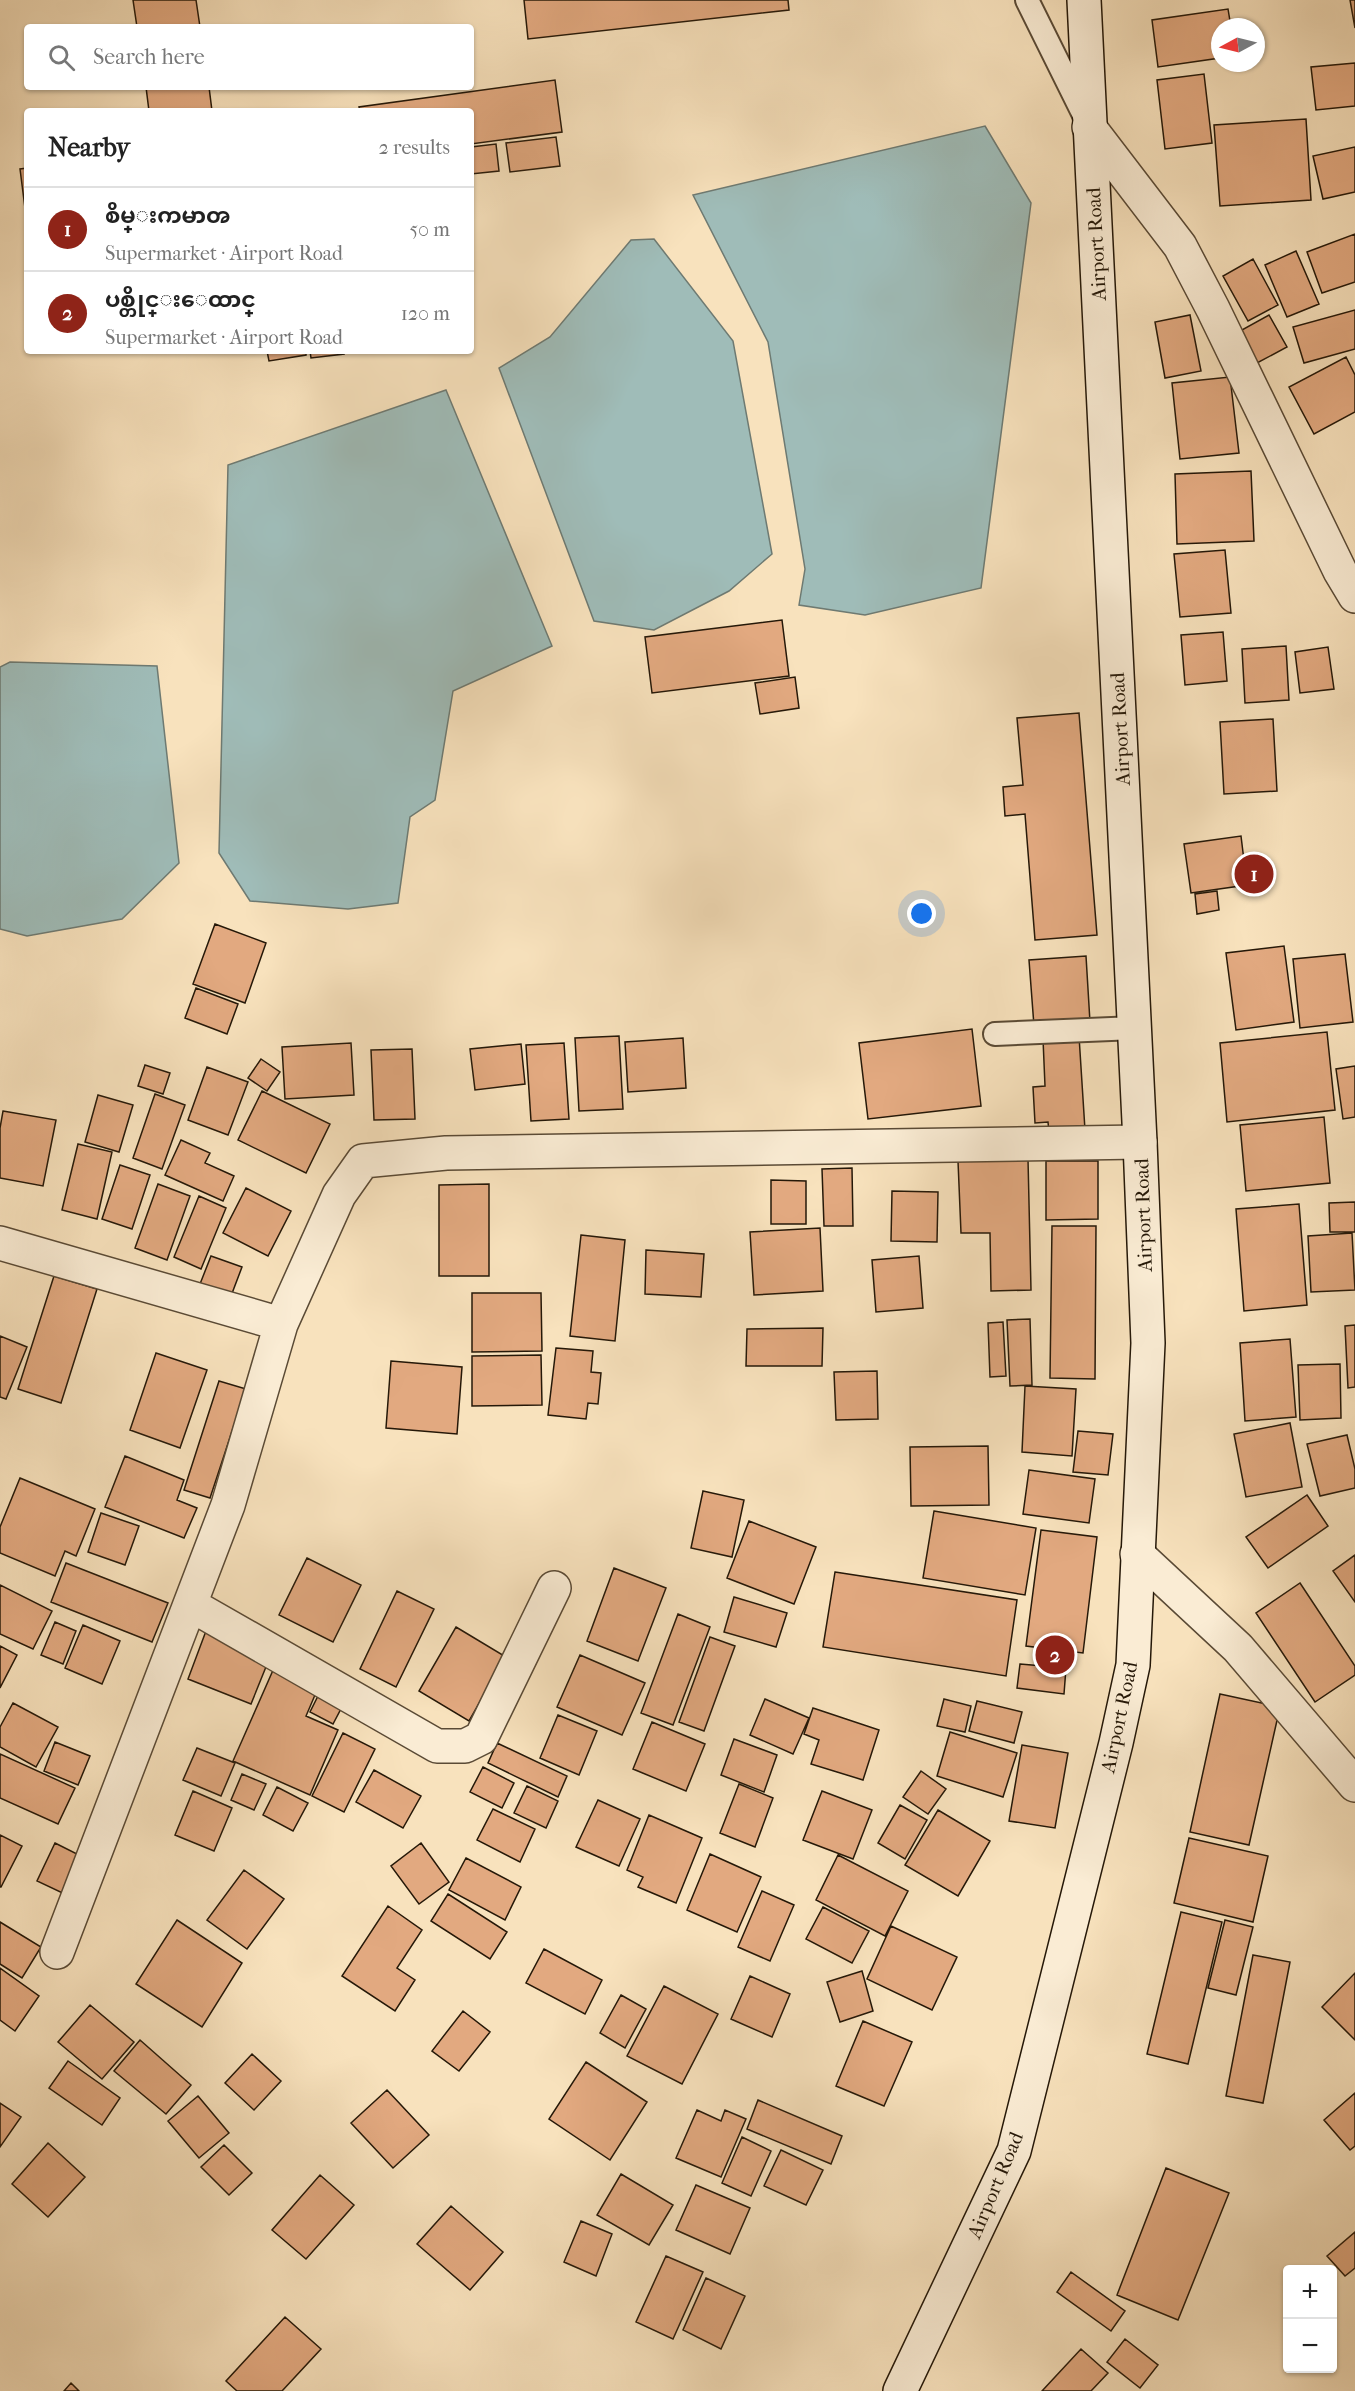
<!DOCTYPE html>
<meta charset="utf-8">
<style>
body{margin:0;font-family:"IM FELL French Canon","Noto Sans Myanmar",serif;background:#f2f2f2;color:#222}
.controls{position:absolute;right:18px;bottom:18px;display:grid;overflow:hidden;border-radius:6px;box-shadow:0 2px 4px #0004}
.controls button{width:54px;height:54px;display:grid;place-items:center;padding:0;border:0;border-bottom:2px solid #e0e0e0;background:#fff;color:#222;font:30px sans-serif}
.compass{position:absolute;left:1211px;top:18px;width:54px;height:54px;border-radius:50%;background:#fff;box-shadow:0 2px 4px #0004;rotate:263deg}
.you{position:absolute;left:922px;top:914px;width:21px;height:21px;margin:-15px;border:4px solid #fff;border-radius:50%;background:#1a73e8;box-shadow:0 0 0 9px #1a73e833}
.badge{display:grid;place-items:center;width:39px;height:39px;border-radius:50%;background:#8f2418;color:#fff;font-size:20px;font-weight:700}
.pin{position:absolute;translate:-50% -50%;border:3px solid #fff;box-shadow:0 2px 6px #0006}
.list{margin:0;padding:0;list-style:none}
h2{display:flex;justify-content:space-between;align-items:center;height:78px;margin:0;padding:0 24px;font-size:26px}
h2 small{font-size:20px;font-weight:400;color:#767676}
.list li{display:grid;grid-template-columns:39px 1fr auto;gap:18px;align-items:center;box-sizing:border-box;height:84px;padding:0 24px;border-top:2px solid #e0e0e0}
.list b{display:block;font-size:22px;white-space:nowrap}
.list p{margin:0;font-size:20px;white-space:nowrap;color:#767676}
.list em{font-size:20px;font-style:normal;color:#767676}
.icon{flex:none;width:33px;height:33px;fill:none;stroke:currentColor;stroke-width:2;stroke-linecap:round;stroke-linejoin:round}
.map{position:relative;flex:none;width:1355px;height:2391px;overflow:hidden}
.search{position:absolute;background:#fff;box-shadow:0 2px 4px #0004;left:24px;top:24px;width:450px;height:66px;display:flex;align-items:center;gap:15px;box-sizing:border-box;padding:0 21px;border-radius:6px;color:#767676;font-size:22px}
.panel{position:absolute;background:#fff;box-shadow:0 2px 4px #0004;left:24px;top:108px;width:450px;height:246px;border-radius:6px}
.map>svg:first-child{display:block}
</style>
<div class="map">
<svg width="1355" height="2391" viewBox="0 0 1355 2391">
<rect width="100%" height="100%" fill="#f8e2bd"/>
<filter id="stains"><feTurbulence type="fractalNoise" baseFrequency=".00333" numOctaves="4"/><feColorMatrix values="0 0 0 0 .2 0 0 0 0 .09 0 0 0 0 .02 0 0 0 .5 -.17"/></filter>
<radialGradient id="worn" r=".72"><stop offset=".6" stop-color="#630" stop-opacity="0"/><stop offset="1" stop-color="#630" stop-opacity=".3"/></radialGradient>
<path fill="#9fbcb8" stroke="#6e7a72" stroke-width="1.5" d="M 985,126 L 1031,203 L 981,588 L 865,615 L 799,605 L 805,569 L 768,342 L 693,195 Z
M 654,239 L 733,341 L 772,554 L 729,591 L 654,630 L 594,621 L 499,368 L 550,337 L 631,240 Z
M 446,390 L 552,646 L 453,691 L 435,800 L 410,817 L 398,903 L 348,909 L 250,901 L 219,853 L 228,465 Z
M 10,662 L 157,666 L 179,863 L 122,919 L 27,936 L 0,929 L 0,667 Z"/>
<path fill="#e2a980" stroke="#251808" stroke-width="1.5" d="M 133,0 L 196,0 L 200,27 L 137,27 Z
M 524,0 L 788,0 L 789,10 L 528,39 Z
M 1350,0 L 1355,0 L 1355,28 Z
M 1228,9 L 1231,27 L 1220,27 L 1220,58 L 1158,67 L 1152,20 Z
M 1355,63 L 1355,106 L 1316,110 L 1311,67 Z
M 1204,74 L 1212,143 L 1165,149 L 1157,80 Z
M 555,80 L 562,132 L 471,144 L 471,111 L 360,111 L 359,107 Z
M 146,87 L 209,87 L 212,111 L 149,111 Z
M 1306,119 L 1311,200 L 1220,206 L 1214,125 Z
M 556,137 L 560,166 L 510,172 L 506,143 Z
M 496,144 L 499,171 L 471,174 L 471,147 Z
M 1355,147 L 1355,192 L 1323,199 L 1313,156 Z
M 27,168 L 27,207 L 25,208 L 20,169 Z
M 1355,234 L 1355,282 L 1322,293 L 1307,252 Z
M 1296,251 L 1319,304 L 1287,317 L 1265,265 Z
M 1253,259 L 1278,305 L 1248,321 L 1223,276 Z
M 1355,310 L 1355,349 L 1304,363 L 1293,327 Z
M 1190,315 L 1201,371 L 1165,378 L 1155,322 Z
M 1269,315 L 1287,347 L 1257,363 L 1240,331 Z
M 267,351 L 306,351 L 306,355 L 269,361 Z
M 310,351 L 343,351 L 344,354 L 311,358 Z
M 1346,357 L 1355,375 L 1355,412 L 1314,434 L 1289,387 Z
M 1230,377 L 1239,453 L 1180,459 L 1172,383 Z
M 1251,471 L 1254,541 L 1177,544 L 1175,474 Z
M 1225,550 L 1231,613 L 1180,617 L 1174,554 Z
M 782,620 L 789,676 L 652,693 L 645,637 Z
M 1223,632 L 1227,681 L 1185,685 L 1181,635 Z
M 1286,646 L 1289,700 L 1245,703 L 1242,649 Z
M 1328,647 L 1334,689 L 1300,693 L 1295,652 Z
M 795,677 L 799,708 L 760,714 L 755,683 Z
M 1079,713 L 1097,935 L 1035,940 L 1025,814 L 1005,816 L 1003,787 L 1023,785 L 1017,718 Z
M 1273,719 L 1277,791 L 1224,794 L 1220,722 Z
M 1241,836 L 1247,885 L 1191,893 L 1184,844 Z
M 1217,891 L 1219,910 L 1197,914 L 1195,894 Z
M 215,924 L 266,943 L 245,1003 L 193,984 Z
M 1284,946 L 1294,1022 L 1236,1030 L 1226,953 Z
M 1345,954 L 1353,1022 L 1300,1028 L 1293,959 Z
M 1086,956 L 1090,1022 L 1034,1026 L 1029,960 Z
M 196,988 L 238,1004 L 227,1034 L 185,1018 Z
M 972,1029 L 981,1106 L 868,1119 L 859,1043 Z
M 1327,1032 L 1335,1110 L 1227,1122 L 1220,1043 Z
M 619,1036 L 623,1109 L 579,1111 L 575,1038 Z
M 1079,1036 L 1085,1130 L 1049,1132 L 1048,1122 L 1035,1123 L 1033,1087 L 1045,1086 L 1043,1039 Z
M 683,1038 L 686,1088 L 628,1092 L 625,1042 Z
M 351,1043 L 354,1095 L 285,1099 L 282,1047 Z
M 564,1043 L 569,1119 L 531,1121 L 526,1045 Z
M 521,1044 L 525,1084 L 475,1090 L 470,1049 Z
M 412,1049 L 415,1119 L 374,1120 L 371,1050 Z
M 261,1059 L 280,1072 L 267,1091 L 248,1078 Z
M 145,1065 L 170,1073 L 163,1094 L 138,1086 Z
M 1355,1066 L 1355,1117 L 1343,1119 L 1336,1069 Z
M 207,1067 L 248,1082 L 228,1135 L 188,1120 Z
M 262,1091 L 330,1124 L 306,1173 L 238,1140 Z
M 155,1094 L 185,1105 L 162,1169 L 133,1158 Z
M 98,1095 L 133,1105 L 119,1152 L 85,1142 Z
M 3,1111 L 56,1120 L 43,1186 L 0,1178 L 0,1128 Z
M 1324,1117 L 1330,1183 L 1246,1191 L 1240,1125 Z
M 181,1140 L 210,1153 L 205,1163 L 234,1176 L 223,1201 L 165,1175 Z
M 78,1144 L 112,1152 L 97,1219 L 62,1210 Z
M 1028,1159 L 1031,1290 L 991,1291 L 990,1233 L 961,1233 L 958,1161 Z
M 1046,1161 L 1098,1161 L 1098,1219 L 1046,1220 Z
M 120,1165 L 150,1175 L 132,1229 L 102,1219 Z
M 852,1168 L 853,1226 L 824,1226 L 822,1169 Z
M 771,1180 L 806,1181 L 806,1224 L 771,1224 Z
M 158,1184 L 190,1196 L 167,1260 L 135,1248 Z
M 489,1184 L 489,1276 L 439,1276 L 439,1185 Z
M 246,1188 L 291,1211 L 268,1256 L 223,1233 Z
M 892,1191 L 938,1192 L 937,1242 L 891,1241 Z
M 199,1196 L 226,1208 L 201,1269 L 174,1257 Z
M 1355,1202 L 1355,1232 L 1330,1232 L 1329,1203 Z
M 1299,1204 L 1307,1305 L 1244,1311 L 1236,1209 Z
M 1052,1226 L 1096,1226 L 1095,1379 L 1050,1378 Z
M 820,1228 L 823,1291 L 754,1295 L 750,1232 Z
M 1352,1233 L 1355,1290 L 1311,1292 L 1308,1236 Z
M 581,1235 L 625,1240 L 615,1341 L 570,1336 Z
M 646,1250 L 704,1254 L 701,1297 L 645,1294 Z
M 211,1256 L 242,1267 L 231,1296 L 200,1284 Z
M 919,1256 L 923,1308 L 876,1312 L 872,1260 Z
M 54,1276 L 97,1289 L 61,1403 L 18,1389 Z
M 472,1293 L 541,1293 L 542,1351 L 472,1352 Z
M 1030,1319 L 1032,1385 L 1010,1386 L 1007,1320 Z
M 1003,1322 L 1006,1376 L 990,1377 L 988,1323 Z
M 1355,1325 L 1355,1387 L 1348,1388 L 1345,1326 Z
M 823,1328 L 822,1366 L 746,1366 L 747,1329 Z
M 0,1336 L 27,1347 L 6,1399 L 0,1397 Z
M 1290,1339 L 1296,1417 L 1245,1421 L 1240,1343 Z
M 556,1348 L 593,1351 L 591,1372 L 601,1373 L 598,1404 L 588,1403 L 586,1419 L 548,1415 Z
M 156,1353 L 207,1370 L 180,1448 L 130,1430 Z
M 541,1355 L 542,1405 L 472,1406 L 472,1356 Z
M 391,1361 L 462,1367 L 457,1434 L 386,1428 Z
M 1340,1364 L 1341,1418 L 1300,1420 L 1298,1365 Z
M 877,1371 L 878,1419 L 836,1420 L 834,1372 Z
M 219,1381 L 246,1389 L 210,1498 L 184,1490 Z
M 1025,1386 L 1076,1389 L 1072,1456 L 1022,1452 Z
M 1290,1423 L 1302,1487 L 1246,1497 L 1234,1434 Z
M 1078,1431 L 1113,1434 L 1108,1475 L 1073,1472 Z
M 1347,1435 L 1355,1469 L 1355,1488 L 1320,1496 L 1307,1444 Z
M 988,1446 L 989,1505 L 911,1506 L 910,1447 Z
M 125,1456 L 184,1480 L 177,1500 L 197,1508 L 184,1538 L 105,1507 Z
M 1029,1470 L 1095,1479 L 1089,1523 L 1023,1514 Z
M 20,1478 L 95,1509 L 76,1556 L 65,1551 L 55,1576 L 0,1553 L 0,1527 Z
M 703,1491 L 744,1500 L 732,1557 L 691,1548 Z
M 1307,1495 L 1328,1526 L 1268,1568 L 1246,1537 Z
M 934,1511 L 1036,1528 L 1025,1595 L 923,1578 Z
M 101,1513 L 139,1526 L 125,1565 L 88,1552 Z
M 749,1521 L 816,1547 L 794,1604 L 727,1578 Z
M 1041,1530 L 1097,1537 L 1083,1653 L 1026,1646 Z
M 1355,1555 L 1355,1602 L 1333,1571 Z
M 307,1558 L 361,1585 L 333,1642 L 279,1615 Z
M 66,1563 L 168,1603 L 152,1642 L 51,1602 Z
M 614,1568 L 666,1588 L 638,1661 L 587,1641 Z
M 835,1572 L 1017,1600 L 1006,1676 L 823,1647 Z
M 1300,1583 L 1355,1666 L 1355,1675 L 1315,1702 L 1256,1613 Z
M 0,1585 L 52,1611 L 33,1649 L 0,1634 Z
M 397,1591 L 434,1609 L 396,1687 L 360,1669 Z
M 734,1597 L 787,1613 L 776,1647 L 724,1632 Z
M 678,1614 L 710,1627 L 673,1725 L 641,1713 Z
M 55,1622 L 76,1631 L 63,1664 L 41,1655 Z
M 83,1625 L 120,1641 L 102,1684 L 65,1668 Z
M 456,1627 L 506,1657 L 469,1721 L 419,1691 Z
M 206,1631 L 270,1657 L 251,1704 L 188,1679 Z
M 710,1637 L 735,1646 L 704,1731 L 679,1722 Z
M 0,1646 L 17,1655 L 0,1688 Z
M 580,1655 L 645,1683 L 622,1735 L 557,1707 Z
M 1020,1664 L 1066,1668 L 1064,1694 L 1017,1688 Z
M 274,1668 L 318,1688 L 306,1716 L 338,1730 L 310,1795 L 233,1761 Z
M 321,1690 L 344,1703 L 333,1724 L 310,1712 Z
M 1220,1694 L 1280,1707 L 1249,1845 L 1190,1832 Z
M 765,1699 L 809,1718 L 793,1754 L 750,1735 Z
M 944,1699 L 971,1706 L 965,1732 L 937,1726 Z
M 977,1701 L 1022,1712 L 1014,1743 L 969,1731 Z
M 13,1703 L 58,1727 L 36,1767 L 0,1747 L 0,1727 Z
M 813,1708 L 879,1730 L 863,1780 L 811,1764 L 819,1740 L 804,1734 Z
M 558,1715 L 597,1731 L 579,1775 L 540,1758 Z
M 652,1722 L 705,1744 L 686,1791 L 633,1769 Z
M 950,1732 L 1017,1753 L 1003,1797 L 937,1776 Z
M 343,1733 L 375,1749 L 344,1812 L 312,1796 Z
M 734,1739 L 777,1755 L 764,1792 L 721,1775 Z
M 55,1742 L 90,1756 L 78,1785 L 44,1771 Z
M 497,1743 L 567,1776 L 558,1797 L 488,1763 Z
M 1022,1745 L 1068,1753 L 1055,1828 L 1009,1821 Z
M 197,1748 L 235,1763 L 221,1796 L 183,1780 Z
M 0,1754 L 75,1788 L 58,1824 L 0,1798 Z
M 483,1767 L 514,1783 L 502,1808 L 470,1792 Z
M 374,1770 L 421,1796 L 403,1828 L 356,1802 Z
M 921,1771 L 946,1789 L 928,1814 L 903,1797 Z
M 242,1774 L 266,1784 L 254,1810 L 231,1800 Z
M 739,1784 L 773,1798 L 755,1847 L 720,1833 Z
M 527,1786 L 558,1801 L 546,1828 L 514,1813 Z
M 277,1787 L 308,1803 L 293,1831 L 263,1815 Z
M 193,1791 L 232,1808 L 214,1851 L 175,1835 Z
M 822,1791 L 872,1810 L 853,1859 L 803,1840 Z
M 598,1800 L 640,1819 L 619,1866 L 576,1847 Z
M 900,1805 L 927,1820 L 905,1859 L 878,1843 Z
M 493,1809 L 535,1829 L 520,1862 L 477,1840 Z
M 938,1810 L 990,1841 L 958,1896 L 905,1865 Z
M 649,1815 L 702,1838 L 676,1903 L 638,1887 L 643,1877 L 627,1870 Z
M 0,1835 L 22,1846 L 1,1887 L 0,1887 Z
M 1189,1838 L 1268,1856 L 1253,1922 L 1174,1903 Z
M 55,1843 L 89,1860 L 71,1897 L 37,1881 Z
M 421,1843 L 449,1882 L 419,1904 L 391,1866 Z
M 710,1854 L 761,1877 L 737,1932 L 687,1910 Z
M 838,1855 L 908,1891 L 885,1936 L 816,1900 Z
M 466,1858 L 521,1887 L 505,1920 L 449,1890 Z
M 244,1870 L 284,1899 L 247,1949 L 207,1920 Z
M 762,1891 L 794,1905 L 770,1961 L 738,1947 Z
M 448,1894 L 507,1932 L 490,1959 L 431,1921 Z
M 388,1906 L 422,1930 L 397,1968 L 415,1980 L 395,2011 L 342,1976 Z
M 823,1907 L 869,1931 L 852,1963 L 806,1939 Z
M 1181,1912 L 1222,1922 L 1188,2064 L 1147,2054 Z
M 177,1920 L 242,1963 L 202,2027 L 136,1984 Z
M 1225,1920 L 1253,1927 L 1236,1995 L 1208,1988 Z
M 0,1922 L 41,1947 L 22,1978 L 0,1964 Z
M 891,1926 L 957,1957 L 932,2010 L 867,1979 Z
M 544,1949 L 602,1980 L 585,2014 L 526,1983 Z
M 1253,1955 L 1290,1962 L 1263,2103 L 1226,2096 Z
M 0,1968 L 39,1996 L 15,2031 L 0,2020 Z
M 862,1971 L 873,2011 L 840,2022 L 827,1982 Z
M 1355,1973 L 1355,2040 L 1322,2007 Z
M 750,1976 L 790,1994 L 772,2037 L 731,2019 Z
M 664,1986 L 718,2014 L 682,2084 L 627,2056 Z
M 621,1995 L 646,2009 L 625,2048 L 600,2033 Z
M 90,2005 L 134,2042 L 102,2079 L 58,2042 Z
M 463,2011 L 490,2032 L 459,2071 L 432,2051 Z
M 863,2021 L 912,2042 L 884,2106 L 836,2086 Z
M 140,2040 L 191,2085 L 166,2114 L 114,2071 Z
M 252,2054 L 281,2081 L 254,2110 L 225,2083 Z
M 68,2061 L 120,2098 L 102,2125 L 49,2088 Z
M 586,2062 L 647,2102 L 610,2160 L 549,2119 Z
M 387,2090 L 429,2135 L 393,2168 L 351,2123 Z
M 1355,2093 L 1355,2146 L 1350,2150 L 1324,2120 Z
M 198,2096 L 229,2133 L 199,2158 L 168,2121 Z
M 758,2100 L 842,2136 L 831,2164 L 747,2129 Z
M 0,2103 L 21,2117 L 0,2147 Z
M 697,2110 L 721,2121 L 725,2110 L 746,2119 L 721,2177 L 676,2158 Z
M 742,2137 L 771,2151 L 751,2196 L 722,2183 Z
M 48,2143 L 85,2177 L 48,2217 L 12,2184 Z
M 224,2145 L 252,2173 L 229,2195 L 201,2167 Z
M 781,2150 L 823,2170 L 806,2205 L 764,2186 Z
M 1166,2168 L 1229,2193 L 1178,2320 L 1117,2295 Z
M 621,2174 L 673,2205 L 649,2245 L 597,2215 Z
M 320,2175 L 354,2205 L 306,2259 L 272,2230 Z
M 696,2185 L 750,2208 L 730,2254 L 676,2230 Z
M 451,2206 L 503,2252 L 470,2290 L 417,2244 Z
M 581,2221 L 612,2234 L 596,2276 L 564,2262 Z
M 1355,2232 L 1355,2268 L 1345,2276 L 1327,2256 Z
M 666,2256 L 703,2272 L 673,2339 L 636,2322 Z
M 1071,2272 L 1125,2311 L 1111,2331 L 1057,2292 Z
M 706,2278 L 745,2296 L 721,2349 L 683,2330 Z
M 285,2317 L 321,2349 L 282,2391 L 237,2391 L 226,2381 Z
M 1125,2339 L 1158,2365 L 1140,2388 L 1107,2362 Z
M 1081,2349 L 1108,2373 L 1091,2391 L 1042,2391 Z
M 71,2383 L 79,2391 L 64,2391 Z"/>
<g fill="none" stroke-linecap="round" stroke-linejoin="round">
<defs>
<path id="lane" d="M 1027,0 L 1085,117
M 995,1034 L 1135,1028"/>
<path id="street" d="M 1089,127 L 1180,246 L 1213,309 L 1340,571 L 1355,596
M 0,1243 L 281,1324
M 1137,1554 L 1238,1648 L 1355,1785
M 191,1605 L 437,1746 L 465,1746 L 481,1738 L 554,1588
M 57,1952 L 228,1505 L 281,1324 L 339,1195 L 363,1161 L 446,1153 L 1140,1142"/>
<path id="secondary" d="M 900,2391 L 1014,2151 L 1116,1743 L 1133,1665 L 1148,1343 L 1140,1142 L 1084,0"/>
</defs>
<use href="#lane" stroke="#5a4a35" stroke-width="26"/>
<use href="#street" stroke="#5a4a35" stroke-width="36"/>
<use href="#secondary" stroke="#251808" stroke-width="36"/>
<use href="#lane" stroke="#faecd4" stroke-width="22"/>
<use href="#street" stroke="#faecd4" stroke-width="33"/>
<use href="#secondary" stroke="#faecd4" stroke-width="33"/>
</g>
<g text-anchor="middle" stroke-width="5" stroke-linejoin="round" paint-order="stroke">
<g font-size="20" fill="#251808" stroke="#faecd4">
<text transform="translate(1096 244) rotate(-93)" y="7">Airport Road</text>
<text transform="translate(1120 729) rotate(-93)" y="7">Airport Road</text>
<text transform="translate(1143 1215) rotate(-92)" y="7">Airport Road</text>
<text transform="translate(1119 1717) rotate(-78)" y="7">Airport Road</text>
<text transform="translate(995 2185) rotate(-67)" y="7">Airport Road</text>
</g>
</g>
<rect width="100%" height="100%" filter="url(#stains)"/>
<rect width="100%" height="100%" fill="url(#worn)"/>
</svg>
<div class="controls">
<button>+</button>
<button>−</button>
</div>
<svg class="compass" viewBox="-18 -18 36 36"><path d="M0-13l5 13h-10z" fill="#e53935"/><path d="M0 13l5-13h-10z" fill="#767676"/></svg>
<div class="you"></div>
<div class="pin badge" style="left:1254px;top:874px">1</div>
<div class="pin badge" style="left:1055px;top:1655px">2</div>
<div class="search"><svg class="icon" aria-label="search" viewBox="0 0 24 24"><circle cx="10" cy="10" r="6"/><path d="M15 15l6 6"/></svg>Search here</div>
<section class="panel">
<h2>Nearby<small>2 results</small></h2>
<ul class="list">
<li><span class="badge">1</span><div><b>စိမ္းကမာၻ</b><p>Supermarket · Airport Road</p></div><em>50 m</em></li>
<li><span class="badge">2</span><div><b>ပစ္တိုင္းေထာင္</b><p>Supermarket · Airport Road</p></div><em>120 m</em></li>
</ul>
</section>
</div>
